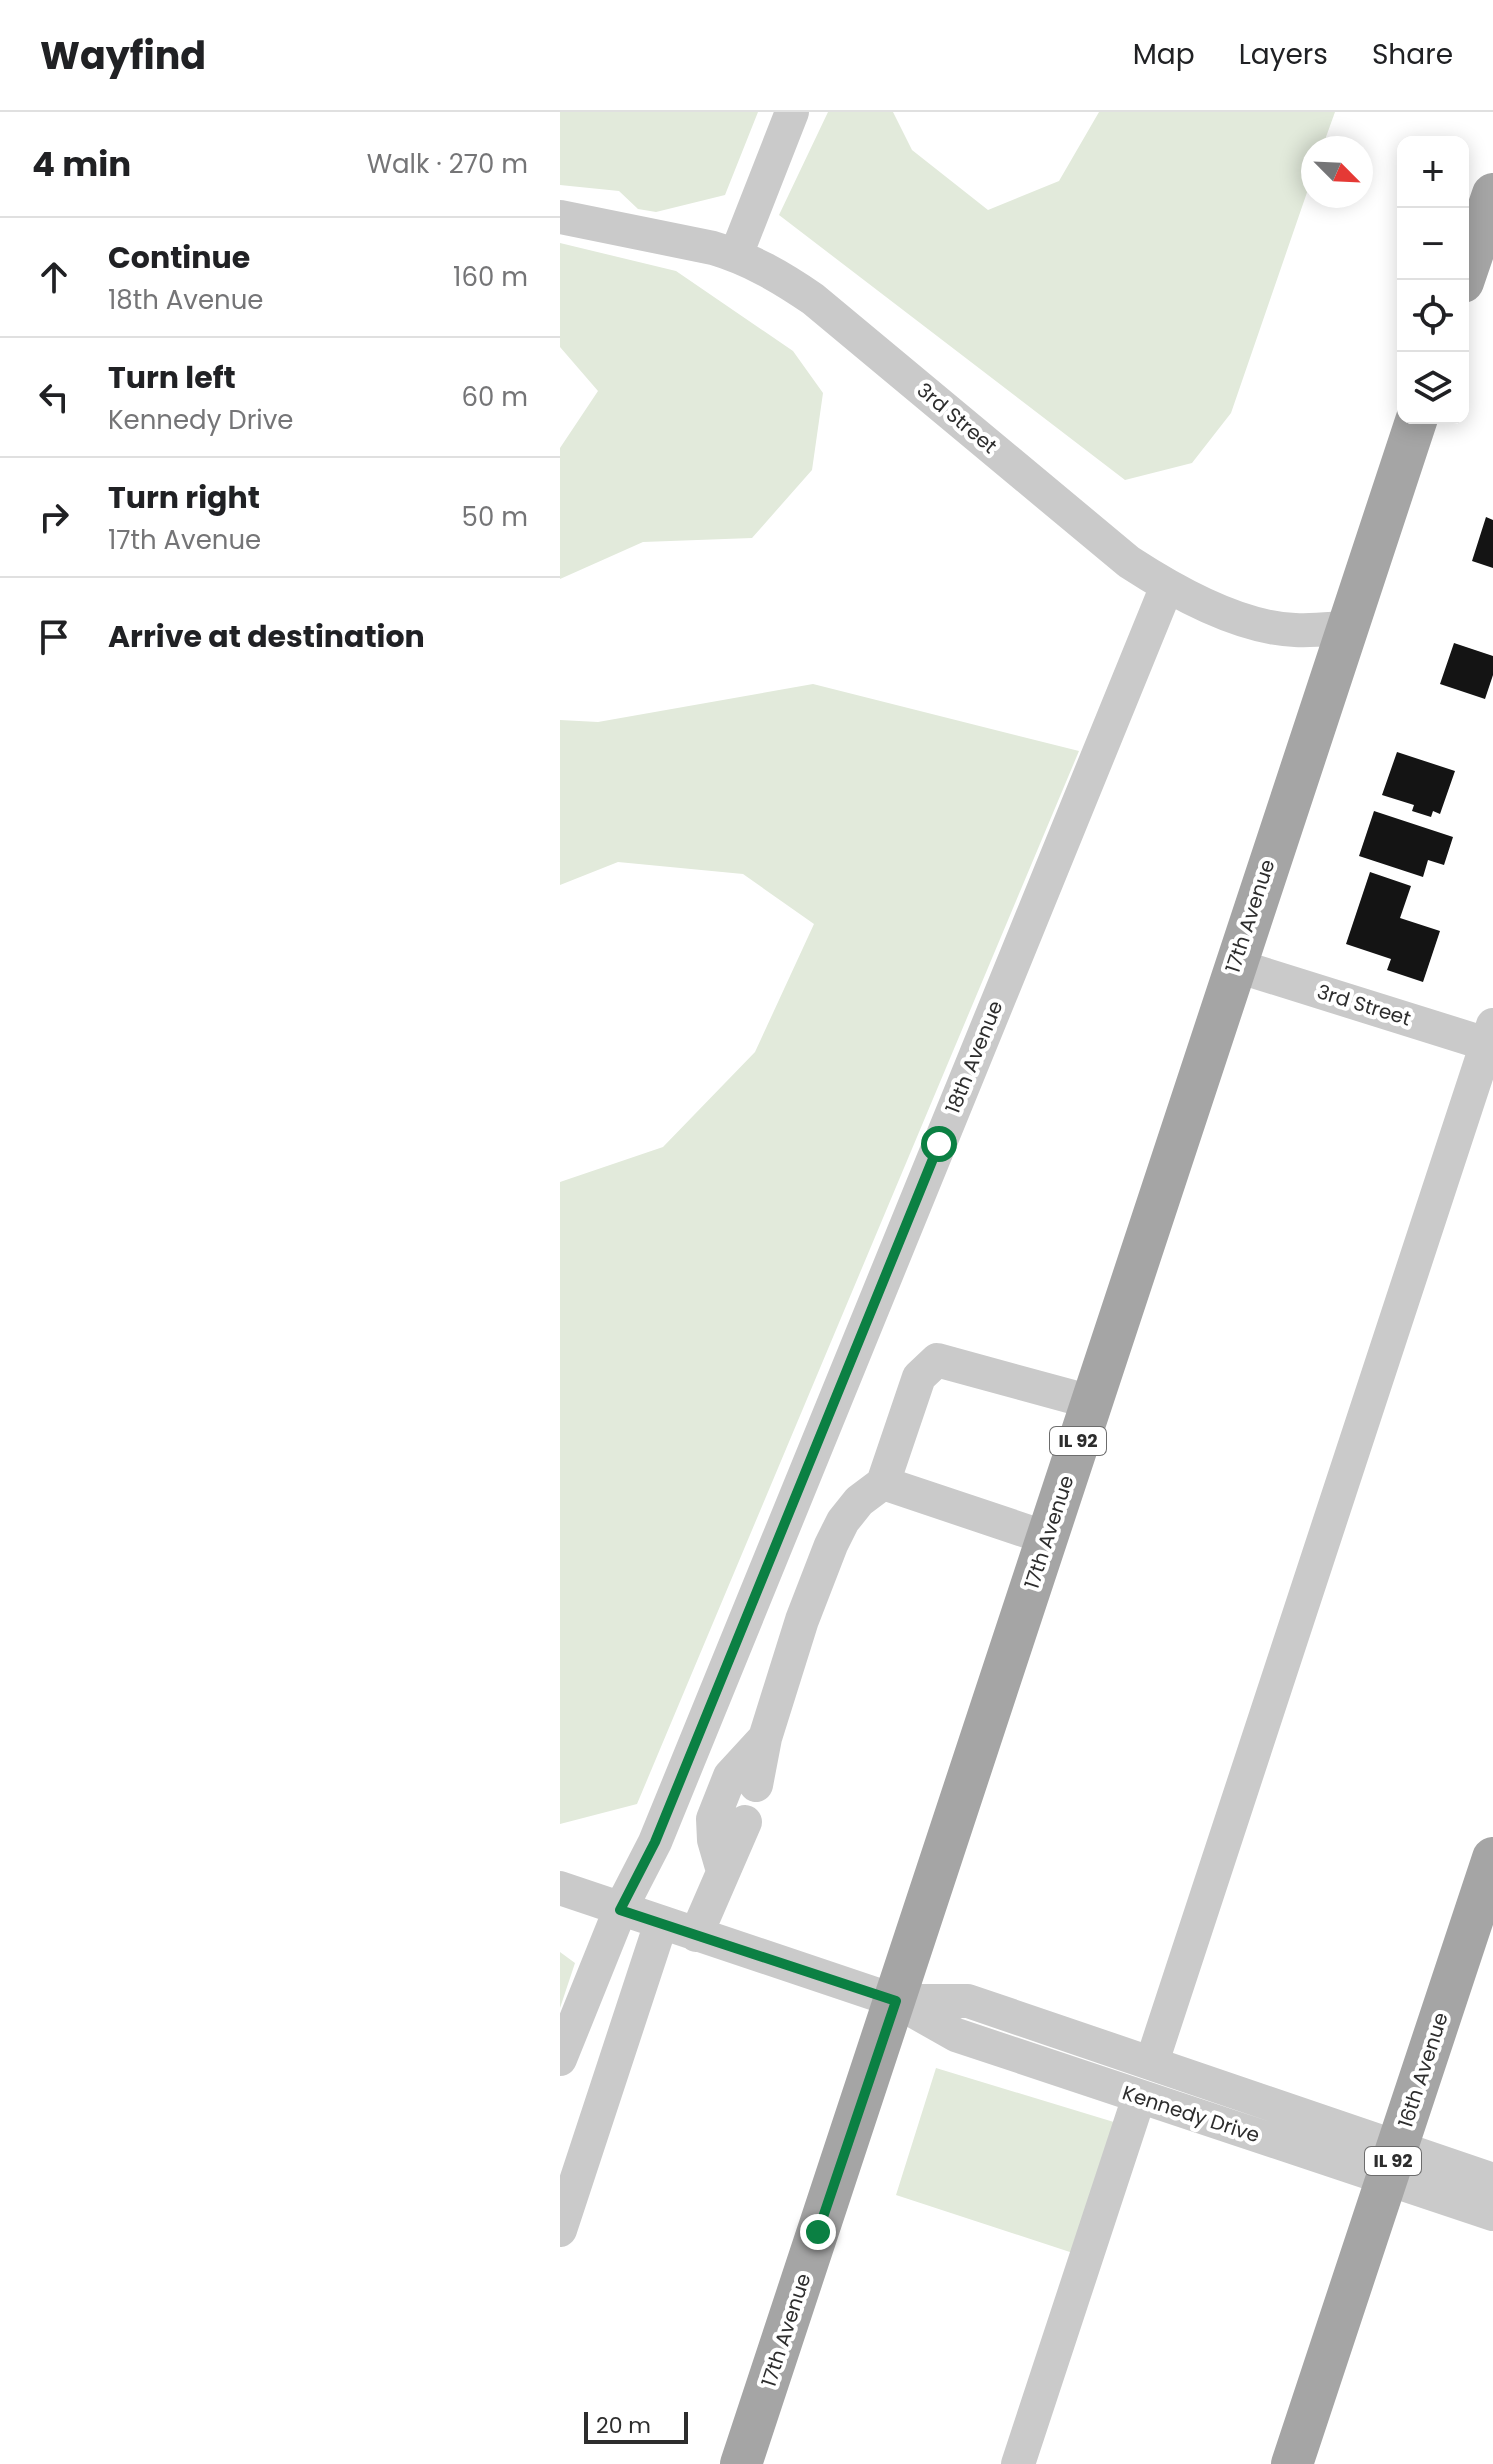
<!DOCTYPE html>
<meta charset="utf-8">
<style>
body{margin:0;font-family:Poppins,sans-serif;background:#f6f6f6;color:#202124}
.controls{position:absolute;right:24px;top:24px;display:grid;overflow:hidden;border-radius:16px;box-shadow:0 4px 20px #0003}
.controls button{width:72px;height:72px;display:grid;place-items:center;padding:0;border:0;border-bottom:2px solid #e0e0e0;background:#fff;color:#202124;font:40px sans-serif}
.compass{position:absolute;left:741px;top:24px;width:72px;height:72px;border-radius:50%;background:#fff;box-shadow:0 4px 20px #0003;rotate:114deg}
.scale{position:absolute;left:24px;bottom:20px;width:104px;box-sizing:border-box;padding-left:8px;border:4px solid #2d2d2d;border-top:0;font-size:22px;line-height:28px;white-space:nowrap;color:#2d2d2d;-webkit-text-stroke:6px #fff;paint-order:stroke}
.stop{position:absolute;width:24px;height:24px;margin:-18px;border:6px solid #0b8043;border-radius:50%;background:#fff}
.stop.end{background:#0b8043;border-color:#fff;box-shadow:0 2px 8px #0008}
.list{margin:0;padding:0;list-style:none}
h2{display:flex;justify-content:space-between;align-items:center;height:104px;margin:0;padding:0 32px;font-size:34px}
h2 small{font-size:26px;font-weight:400;color:#757577}
.list li{display:grid;grid-template-columns:52px 1fr auto;gap:24px;align-items:center;box-sizing:border-box;height:120px;padding:0 32px;border-top:2px solid #e0e0e0}
.list b{display:block;font-size:30px;white-space:nowrap}
.list p{margin:0;font-size:26px;white-space:nowrap;color:#757577}
.list em{font-size:26px;font-style:normal;color:#757577}
.icon{flex:none;width:44px;height:44px;fill:none;stroke:currentColor;stroke-width:2;stroke-linecap:round;stroke-linejoin:round}
.map{position:relative;flex:none;width:933px;height:2352px;overflow:hidden}
header{display:flex;align-items:center;gap:48px;box-sizing:border-box;height:112px;padding:0 40px;background:#fff;border-bottom:2px solid #e0e0e0}
header strong{font-size:38px}
nav{display:flex;gap:44px;margin-inline-start:auto;font-size:28px}
main{display:flex}
aside{flex:1;background:#fff}
.map>svg:first-child{display:block}
</style>
<header>
<strong>Wayfind</strong>
<nav><a>Map</a><a>Layers</a><a>Share</a></nav>
</header>
<main>
<aside>
<h2>4 min<small>Walk · 270 m</small></h2>
<ul class="list">
<li><svg class="icon" aria-label="ahead" viewBox="0 0 24 24"><path d="M12 20V5M6 11l6-6 6 6"/></svg><div><b>Continue</b><p>18th Avenue</p></div><em>160 m</em></li>
<li><svg class="icon" aria-label="left" viewBox="0 0 24 24"><path d="M17 20v-9H6M10 6l-5 5 5 5"/></svg><div><b>Turn left</b><p>Kennedy Drive</p></div><em>60 m</em></li>
<li><svg class="icon" aria-label="right" viewBox="0 0 24 24"><path d="M7 20v-9h11M14 6l5 5-5 5"/></svg><div><b>Turn right</b><p>17th Avenue</p></div><em>50 m</em></li>
<li><svg class="icon" aria-label="arrive" viewBox="0 0 24 24"><path d="M6 21V4h12l-3 4 3 4H6"/></svg><div><b>Arrive at destination</b></div></li>
</ul>
</aside>
<div class="map">
<svg width="933" height="2352" viewBox="0 0 933 2352">
<rect width="100%" height="100%" fill="#fff"/>
<path fill="#e2eadb" d="M 0,0 L 198,0 L 165,83 L 96,100 L 78,97 L 59,79 L 0,73 Z
M 268,0 L 333,0 L 352,38 L 428,98 L 499,69 L 539,0 L 775,0 L 762,36 L 753,36 L 753,63 L 671,301 L 632,351 L 565,368 L 219,103 Z
M 0,131 L 116,159 L 233,239 L 263,281 L 252,358 L 192,426 L 83,430 L 0,467 L 0,336 L 38,279 L 0,235 Z
M 253,572 L 519,639 L 77,1692 L 0,1712 L 0,1070 L 103,1035 L 195,940 L 254,812 L 183,762 L 58,750 L 0,773 L 0,608 L 38,610 Z
M 0,1840 L 15,1851 L 0,1896 Z
M 376,1956 L 557,2011 L 516,2142 L 336,2083 Z"/>
<path fill="#141414" d="M 926,405 L 933,408 L 933,456 L 912,449 Z
M 894,531 L 933,544 L 933,563 L 925,587 L 880,572 Z
M 837,640 L 895,659 L 880,702 L 873,699 L 871,705 L 852,699 L 854,693 L 822,683 Z
M 814,699 L 893,725 L 884,753 L 868,748 L 863,765 L 799,744 Z
M 810,760 L 851,774 L 840,806 L 880,819 L 863,870 L 827,858 L 831,847 L 786,832 Z"/>
<g fill="none" stroke-linecap="round" stroke-linejoin="round">
<path stroke="#cacaca" stroke-width="34" d="M 0,105 L 153,136 C 190,147 221,165 253,187 L 569,450 C 615,480 679,516 735,518 C 752,519 769,517 785,516
M 176,143 L 232,0
M 674,853 L 933,934
M 323,1371 L 487,1426
M 196,1673 L 205,1626 L 242,1508 L 271,1433 L 283,1409 L 299,1389 L 323,1371 L 359,1265 L 377,1248 L 531,1290
M 163,1759 L 154,1728 L 153,1707 L 170,1664 L 204,1627
M 0,1776 L 336,1889 L 396,1923 L 933,2102
M 136,1823 L 185,1710
M 340,1889 L 408,1889 L 933,2068
M 0,1947 L 60,1798 L 95,1730 L 607,474
M 592,1950 L 933,913
M 0,2118 L 101,1811
M 458,2352 L 579,1985"/>
<path stroke="#a5a5a5" stroke-width="42" d="M 903,170 L 933,82
M 181,2352 L 857,306
M 732,2352 L 933,1746"/>
</g>
<g fill="none" stroke-linecap="round" stroke-linejoin="round">
<path stroke="#0b8043" stroke-width="10" d="M 258,2120 L 336,1889 L 60,1798 L 95,1730 L 379,1032"/>
</g>
<g text-anchor="middle" stroke-width="8" stroke-linejoin="round" paint-order="stroke">
<g fill="#fff" stroke="#6c6c6c" stroke-width="2">
<rect x="490" y="1315" width="56" height="28" rx="6"/>
<rect x="805" y="2035" width="56" height="28" rx="6"/>
</g>
<g font-size="18" font-weight="bold" fill="#2d2d2d">
<text x="518" y="1335">IL 92</text>
<text x="833" y="2055">IL 92</text>
</g>
<g font-size="20" fill="#2d2d2d" stroke="#fff">
<text transform="translate(397 306) rotate(40)" y="7">3rd Street</text>
<text transform="translate(690 804) rotate(-72)" y="7">17th Avenue</text>
<text transform="translate(804 893) rotate(17)" y="7">3rd Street</text>
<text transform="translate(414 945) rotate(-68)" y="7">18th Avenue</text>
<text transform="translate(489 1420) rotate(-72)" y="7">17th Avenue</text>
<text transform="translate(863 1958) rotate(-72)" y="7">16th Avenue</text>
<text transform="translate(631 2002) rotate(18)" y="7">Kennedy Drive</text>
<text transform="translate(226 2218) rotate(-72)" y="7">17th Avenue</text>
</g>
</g>
</svg>
<div class="controls">
<button>+</button>
<button>−</button>
<button><svg class="icon" aria-label="locate" viewBox="0 0 24 24"><circle cx="12" cy="12" r="6"/><path d="M12 2v4M12 18v4M2 12h4M18 12h4"/></svg></button>
<button><svg class="icon" aria-label="layers" viewBox="0 0 24 24"><path d="M12 4l9 5-9 5-9-5zM3 14l9 5 9-5"/></svg></button>
</div>
<svg class="compass" viewBox="-18 -18 36 36"><path d="M0-13l5 13h-10z" fill="#e53935"/><path d="M0 13l5-13h-10z" fill="#757577"/></svg>
<div class="scale">20 m</div>
<div class="stop" style="left:379px;top:1032px"></div>
<div class="stop end" style="left:258px;top:2120px"></div>
</div>
</main>
